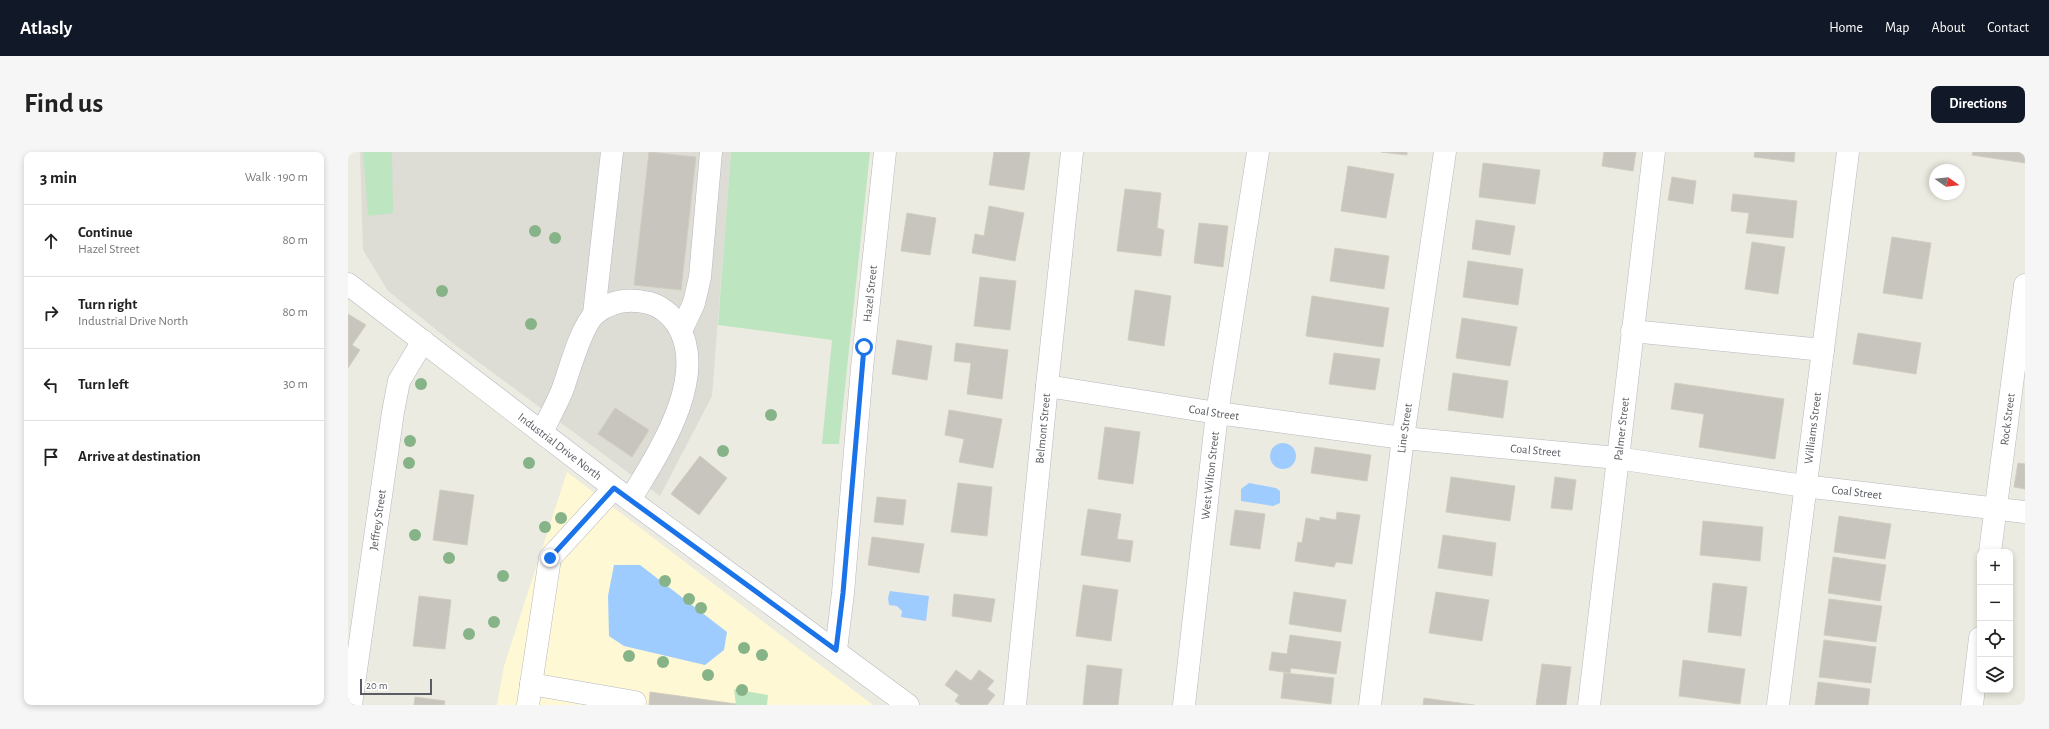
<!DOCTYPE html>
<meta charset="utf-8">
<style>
body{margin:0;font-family:"Alegreya Sans",sans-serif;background:#f6f6f6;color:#222}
.controls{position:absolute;right:12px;bottom:12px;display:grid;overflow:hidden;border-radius:8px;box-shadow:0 2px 6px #0003}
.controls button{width:36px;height:36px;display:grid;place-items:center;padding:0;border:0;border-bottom:1px solid #e0e0e0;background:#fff;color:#222;font:20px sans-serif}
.compass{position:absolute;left:1581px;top:12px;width:36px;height:36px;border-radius:50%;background:#fff;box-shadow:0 2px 6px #0003;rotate:104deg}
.scale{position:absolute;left:12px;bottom:10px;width:72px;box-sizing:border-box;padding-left:4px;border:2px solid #595c62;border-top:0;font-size:11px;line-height:14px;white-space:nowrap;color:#595c62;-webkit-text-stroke:3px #fff;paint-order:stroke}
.stop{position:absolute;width:12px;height:12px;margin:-9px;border:3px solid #1a73e8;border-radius:50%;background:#fff}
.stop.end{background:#1a73e8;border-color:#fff;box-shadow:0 1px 4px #0008}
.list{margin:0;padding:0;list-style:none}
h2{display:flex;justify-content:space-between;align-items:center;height:52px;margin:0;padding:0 16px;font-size:17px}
h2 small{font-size:13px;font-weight:400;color:#767676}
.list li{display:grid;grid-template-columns:26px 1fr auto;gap:12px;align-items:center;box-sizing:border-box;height:72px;padding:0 16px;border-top:1px solid #e0e0e0}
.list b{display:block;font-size:15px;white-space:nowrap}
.list p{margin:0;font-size:13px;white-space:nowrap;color:#767676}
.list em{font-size:13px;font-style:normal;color:#767676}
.icon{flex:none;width:22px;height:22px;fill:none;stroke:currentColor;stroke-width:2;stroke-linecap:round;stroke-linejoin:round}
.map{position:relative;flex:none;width:1677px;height:553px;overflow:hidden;border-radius:8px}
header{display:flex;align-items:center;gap:24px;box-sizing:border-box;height:56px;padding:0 20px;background:#111827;color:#fff}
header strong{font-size:19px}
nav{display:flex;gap:22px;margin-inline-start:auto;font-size:14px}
.intro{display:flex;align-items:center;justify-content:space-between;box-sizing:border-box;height:96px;padding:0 24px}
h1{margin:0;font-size:28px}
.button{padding:10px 18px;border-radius:8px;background:#111827;color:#fff;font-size:14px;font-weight:700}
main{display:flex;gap:24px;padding:0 24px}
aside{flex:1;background:#fff;border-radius:8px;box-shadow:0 2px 6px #0003}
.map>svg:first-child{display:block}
</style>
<header>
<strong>Atlasly</strong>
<nav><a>Home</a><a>Map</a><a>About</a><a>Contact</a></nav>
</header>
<div class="intro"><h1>Find us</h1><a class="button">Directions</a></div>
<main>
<aside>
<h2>3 min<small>Walk · 190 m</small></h2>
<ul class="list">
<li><svg class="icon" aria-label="ahead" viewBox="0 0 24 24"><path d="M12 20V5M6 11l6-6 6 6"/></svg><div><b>Continue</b><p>Hazel Street</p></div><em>80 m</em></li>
<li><svg class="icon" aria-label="right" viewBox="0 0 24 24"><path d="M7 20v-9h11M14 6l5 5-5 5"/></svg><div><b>Turn right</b><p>Industrial Drive North</p></div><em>80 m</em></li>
<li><svg class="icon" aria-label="left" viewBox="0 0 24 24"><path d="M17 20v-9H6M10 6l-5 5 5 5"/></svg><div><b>Turn left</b></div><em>30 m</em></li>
<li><svg class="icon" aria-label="arrive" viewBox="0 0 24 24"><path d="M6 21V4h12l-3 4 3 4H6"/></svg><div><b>Arrive at destination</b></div></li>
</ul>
</aside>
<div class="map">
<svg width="1677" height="553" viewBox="0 0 1677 553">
<rect width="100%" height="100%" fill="#ecebe1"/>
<path fill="#fef8d4" d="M 219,320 L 430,481 L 525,553 L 149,553 L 156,514 Z"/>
<path fill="#dddcd5" d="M 12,0 L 383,0 L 364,244 L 312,344 L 106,192 L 40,139 L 15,98 Z"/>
<path fill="#bce5c0" d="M 15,0 L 44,0 L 45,61 L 20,64 Z
M 383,0 L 522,0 L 491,292 L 474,292 L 484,188 L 370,173 Z
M 386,537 L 420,543 L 419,553 L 388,553 Z"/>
<path fill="#9eccff" d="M922 304a13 13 0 1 1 26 0a13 13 0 1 1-26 0Z
M 901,331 L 928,336 L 932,339 L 932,351 L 925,354 L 893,349 L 893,337 Z
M 266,413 L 292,413 L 379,480 L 376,498 L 357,513 L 276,494 L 261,484 L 260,444 Z
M 542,439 L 581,444 L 578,469 L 553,465 L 554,459 L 549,454 L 541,453 L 540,446 Z"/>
<path fill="#c7c5be" stroke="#d1cdbf" d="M 301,0 L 348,5 L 333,138 L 286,133 Z
M 646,0 L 682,0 L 676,38 L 641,33 Z
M 1033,0 L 1059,0 L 1059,3 Z
M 1256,0 L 1288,0 L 1285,19 L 1254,14 Z
M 1407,0 L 1447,0 L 1446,10 L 1406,5 Z
M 1625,0 L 1677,0 L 1677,11 L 1624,3 Z
M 1135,11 L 1192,18 L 1187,52 L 1131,45 Z
M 1000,14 L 1046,22 L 1038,66 L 993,59 Z
M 1324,25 L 1348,29 L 1345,52 L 1320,48 Z
M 777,37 L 813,41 L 809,76 L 816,78 L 813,104 L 769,99 Z
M 1385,42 L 1449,49 L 1445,86 L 1398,81 L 1401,61 L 1383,59 Z
M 641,54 L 676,61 L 667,109 L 624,101 L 627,82 L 636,84 Z
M 559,61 L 588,66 L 582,103 L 553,99 Z
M 1128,68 L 1167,74 L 1162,103 L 1124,97 Z
M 851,71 L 880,74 L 875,115 L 846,111 Z
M 1544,85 L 1583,91 L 1574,147 L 1535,141 Z
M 1404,90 L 1437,95 L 1430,142 L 1397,137 Z
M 987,96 L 1041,104 L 1036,137 L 982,129 Z
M 1120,109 L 1175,117 L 1170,153 L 1115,145 Z
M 632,125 L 668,129 L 662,178 L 626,174 Z
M 787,138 L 823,144 L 816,194 L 780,188 Z
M 964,144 L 1041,156 L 1035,195 L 958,184 Z
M 0,162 L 18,173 L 4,193 L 12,198 L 0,216 Z
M 1114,166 L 1169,175 L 1162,214 L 1108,206 Z
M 1510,181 L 1573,191 L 1568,222 L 1505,212 Z
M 549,188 L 584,194 L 579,228 L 544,222 Z
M 608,191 L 660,198 L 654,247 L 619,242 L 623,211 L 606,209 Z
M 986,201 L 1032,207 L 1027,238 L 981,232 Z
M 1105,221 L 1160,229 L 1155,266 L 1100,258 Z
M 1327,231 L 1436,247 L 1427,307 L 1351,295 L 1356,262 L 1323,257 Z
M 267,256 L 301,278 L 284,305 L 250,282 Z
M 601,258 L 654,267 L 645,316 L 611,310 L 616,287 L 597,283 Z
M 757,275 L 792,280 L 785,332 L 750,327 Z
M 967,295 L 1023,303 L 1019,329 L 963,321 Z
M 352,304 L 379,326 L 351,363 L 323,342 Z
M 1670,311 L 1677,312 L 1677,337 L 1666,335 Z
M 1103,325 L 1167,334 L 1162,369 L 1098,360 Z
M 1207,325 L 1228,328 L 1224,358 L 1203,356 Z
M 610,331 L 644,335 L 639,384 L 603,380 Z
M 92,338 L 126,343 L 119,393 L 85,388 Z
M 529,345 L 558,348 L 555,373 L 526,370 Z
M 740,357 L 773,362 L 769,387 L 785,389 L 782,410 L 733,403 Z
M 887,358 L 917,362 L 912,397 L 882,393 Z
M 989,360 L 1012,363 L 1004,412 L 988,410 L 986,415 L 947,409 L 950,390 L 954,391 L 958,366 L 972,369 L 972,365 L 988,368 Z
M 1491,364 L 1543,372 L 1537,407 L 1486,400 Z
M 1355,369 L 1415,375 L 1412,409 L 1352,403 Z
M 1095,383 L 1148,391 L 1144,424 L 1090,416 Z
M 524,385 L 576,392 L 571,421 L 520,413 Z
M 1485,405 L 1538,413 L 1532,449 L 1480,441 Z
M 1365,431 L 1399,435 L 1393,484 L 1360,480 Z
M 735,433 L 770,438 L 763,489 L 728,484 Z
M 946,440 L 998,448 L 993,480 L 941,472 Z
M 1088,440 L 1141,448 L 1134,489 L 1081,481 Z
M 606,442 L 647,447 L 643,470 L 604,464 Z
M 71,444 L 103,448 L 97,497 L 65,494 Z
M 1481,447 L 1534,454 L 1528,490 L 1476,483 Z
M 942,483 L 993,490 L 988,522 L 943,516 L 942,521 L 921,518 L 924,500 L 939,502 Z
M 1476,488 L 1528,495 L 1523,531 L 1471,525 Z
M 1335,508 L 1397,517 L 1392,552 L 1331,544 Z
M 1194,512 L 1223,515 L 1218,553 L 1188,553 Z
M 739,513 L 774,517 L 770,553 L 735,553 Z
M 608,518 L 623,529 L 631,518 L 646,529 L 639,537 L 647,543 L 639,553 L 613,553 L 607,549 L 611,543 L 597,533 Z
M 936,521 L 986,526 L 983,552 L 933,546 Z
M 1470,530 L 1522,537 L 1520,553 L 1467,553 Z
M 302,540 L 388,552 L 388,553 L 301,553 Z
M 67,545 L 97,549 L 96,553 L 66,553 Z
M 1076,546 L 1126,553 L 1075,553 Z"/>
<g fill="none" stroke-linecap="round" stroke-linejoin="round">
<defs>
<g id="minor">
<path id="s1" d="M 0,132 L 282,348 L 560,553"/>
<path d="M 246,162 L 264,0"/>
<path d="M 333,179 L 346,151 L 352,125 L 363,0"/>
<path d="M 1284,179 L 1475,198"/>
<path id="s2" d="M 699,234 L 869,261 L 1055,286 L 1269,306 L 1456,334 L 1677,360"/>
<path d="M 194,280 C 201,266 208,253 214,239 C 221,220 233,174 247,162 C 263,148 281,146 301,151 C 313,154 322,162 329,172 C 362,225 309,303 282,348"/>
<path id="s3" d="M 1642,400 L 1677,133"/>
<path id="s4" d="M 488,498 L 495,441 L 514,216 L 537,0"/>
<path d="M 183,532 L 287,550"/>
<path id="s5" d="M 3,553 L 45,260 L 51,229 L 75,189"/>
<path d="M 180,553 L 202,406 L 266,336"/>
<path id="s6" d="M 667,553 L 699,234 L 724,0"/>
<path id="s7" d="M 836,553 L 869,261 L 910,0"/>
<path id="s8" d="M 1022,553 L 1055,286 L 1097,0"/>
<path id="s9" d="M 1241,553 L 1306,0"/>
<path id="s10" d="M 1430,553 C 1452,368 1477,184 1500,0"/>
<path d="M 1624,553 L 1632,486"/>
</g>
</defs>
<use href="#minor" stroke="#b6b8be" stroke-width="23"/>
<use href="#minor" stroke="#fff" stroke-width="22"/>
</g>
<g fill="#87b388">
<circle cx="187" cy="79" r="6"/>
<circle cx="207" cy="86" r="6"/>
<circle cx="94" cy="139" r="6"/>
<circle cx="183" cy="172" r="6"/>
<circle cx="73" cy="232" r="6"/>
<circle cx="423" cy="263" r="6"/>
<circle cx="62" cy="289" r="6"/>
<circle cx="375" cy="299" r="6"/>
<circle cx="61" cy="311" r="6"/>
<circle cx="181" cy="311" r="6"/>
<circle cx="213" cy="366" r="6"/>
<circle cx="197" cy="375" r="6"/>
<circle cx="67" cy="383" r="6"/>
<circle cx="101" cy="406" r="6"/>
<circle cx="155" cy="424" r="6"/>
<circle cx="317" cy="429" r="6"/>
<circle cx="341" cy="447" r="6"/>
<circle cx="353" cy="456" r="6"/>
<circle cx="146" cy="470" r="6"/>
<circle cx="121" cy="482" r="6"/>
<circle cx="396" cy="496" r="6"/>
<circle cx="414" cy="503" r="6"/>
<circle cx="281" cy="504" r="6"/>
<circle cx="315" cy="510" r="6"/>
<circle cx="360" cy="523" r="6"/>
<circle cx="394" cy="538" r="6"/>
</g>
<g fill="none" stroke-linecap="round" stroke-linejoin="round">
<path stroke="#1a73e8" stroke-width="5" d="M 202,406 L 266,336 L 488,498 L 495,441 L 516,195"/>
</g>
<g text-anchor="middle" stroke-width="4" stroke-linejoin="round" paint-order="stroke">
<g font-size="12" fill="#595c62" stroke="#fff">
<text dy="4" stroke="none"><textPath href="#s4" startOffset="358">Hazel Street</textPath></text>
<text dy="4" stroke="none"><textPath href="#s2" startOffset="169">Coal Street</textPath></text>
<text dy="4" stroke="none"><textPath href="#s3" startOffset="134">Rock Street</textPath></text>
<text dy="4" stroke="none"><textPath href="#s6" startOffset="278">Belmont Street</textPath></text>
<text dy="4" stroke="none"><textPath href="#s8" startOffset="279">Line Street</textPath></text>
<text dy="4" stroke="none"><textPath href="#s9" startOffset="278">Palmer Street</textPath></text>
<text dy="4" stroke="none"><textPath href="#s10" startOffset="279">Williams Street</textPath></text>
<text dy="4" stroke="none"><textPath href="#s1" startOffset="267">Industrial Drive North</textPath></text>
<text dy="4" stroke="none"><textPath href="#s2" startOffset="493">Coal Street</textPath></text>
<text dy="4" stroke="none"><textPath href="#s7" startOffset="231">West Wilton Street</textPath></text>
<text dy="4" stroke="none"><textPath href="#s2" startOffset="817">Coal Street</textPath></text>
<text dy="4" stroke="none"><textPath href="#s5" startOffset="187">Jeffrey Street</textPath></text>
</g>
</g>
</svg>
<div class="controls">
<button>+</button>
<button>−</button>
<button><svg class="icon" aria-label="locate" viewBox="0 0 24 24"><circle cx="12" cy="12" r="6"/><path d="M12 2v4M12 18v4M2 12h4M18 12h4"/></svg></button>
<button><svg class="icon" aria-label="layers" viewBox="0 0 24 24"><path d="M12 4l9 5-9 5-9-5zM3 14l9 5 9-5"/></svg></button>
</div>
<svg class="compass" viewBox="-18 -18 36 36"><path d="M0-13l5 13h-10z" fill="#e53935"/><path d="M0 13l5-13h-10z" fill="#767676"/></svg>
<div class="scale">20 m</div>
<div class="stop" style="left:516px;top:195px"></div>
<div class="stop end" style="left:202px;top:406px"></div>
</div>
</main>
